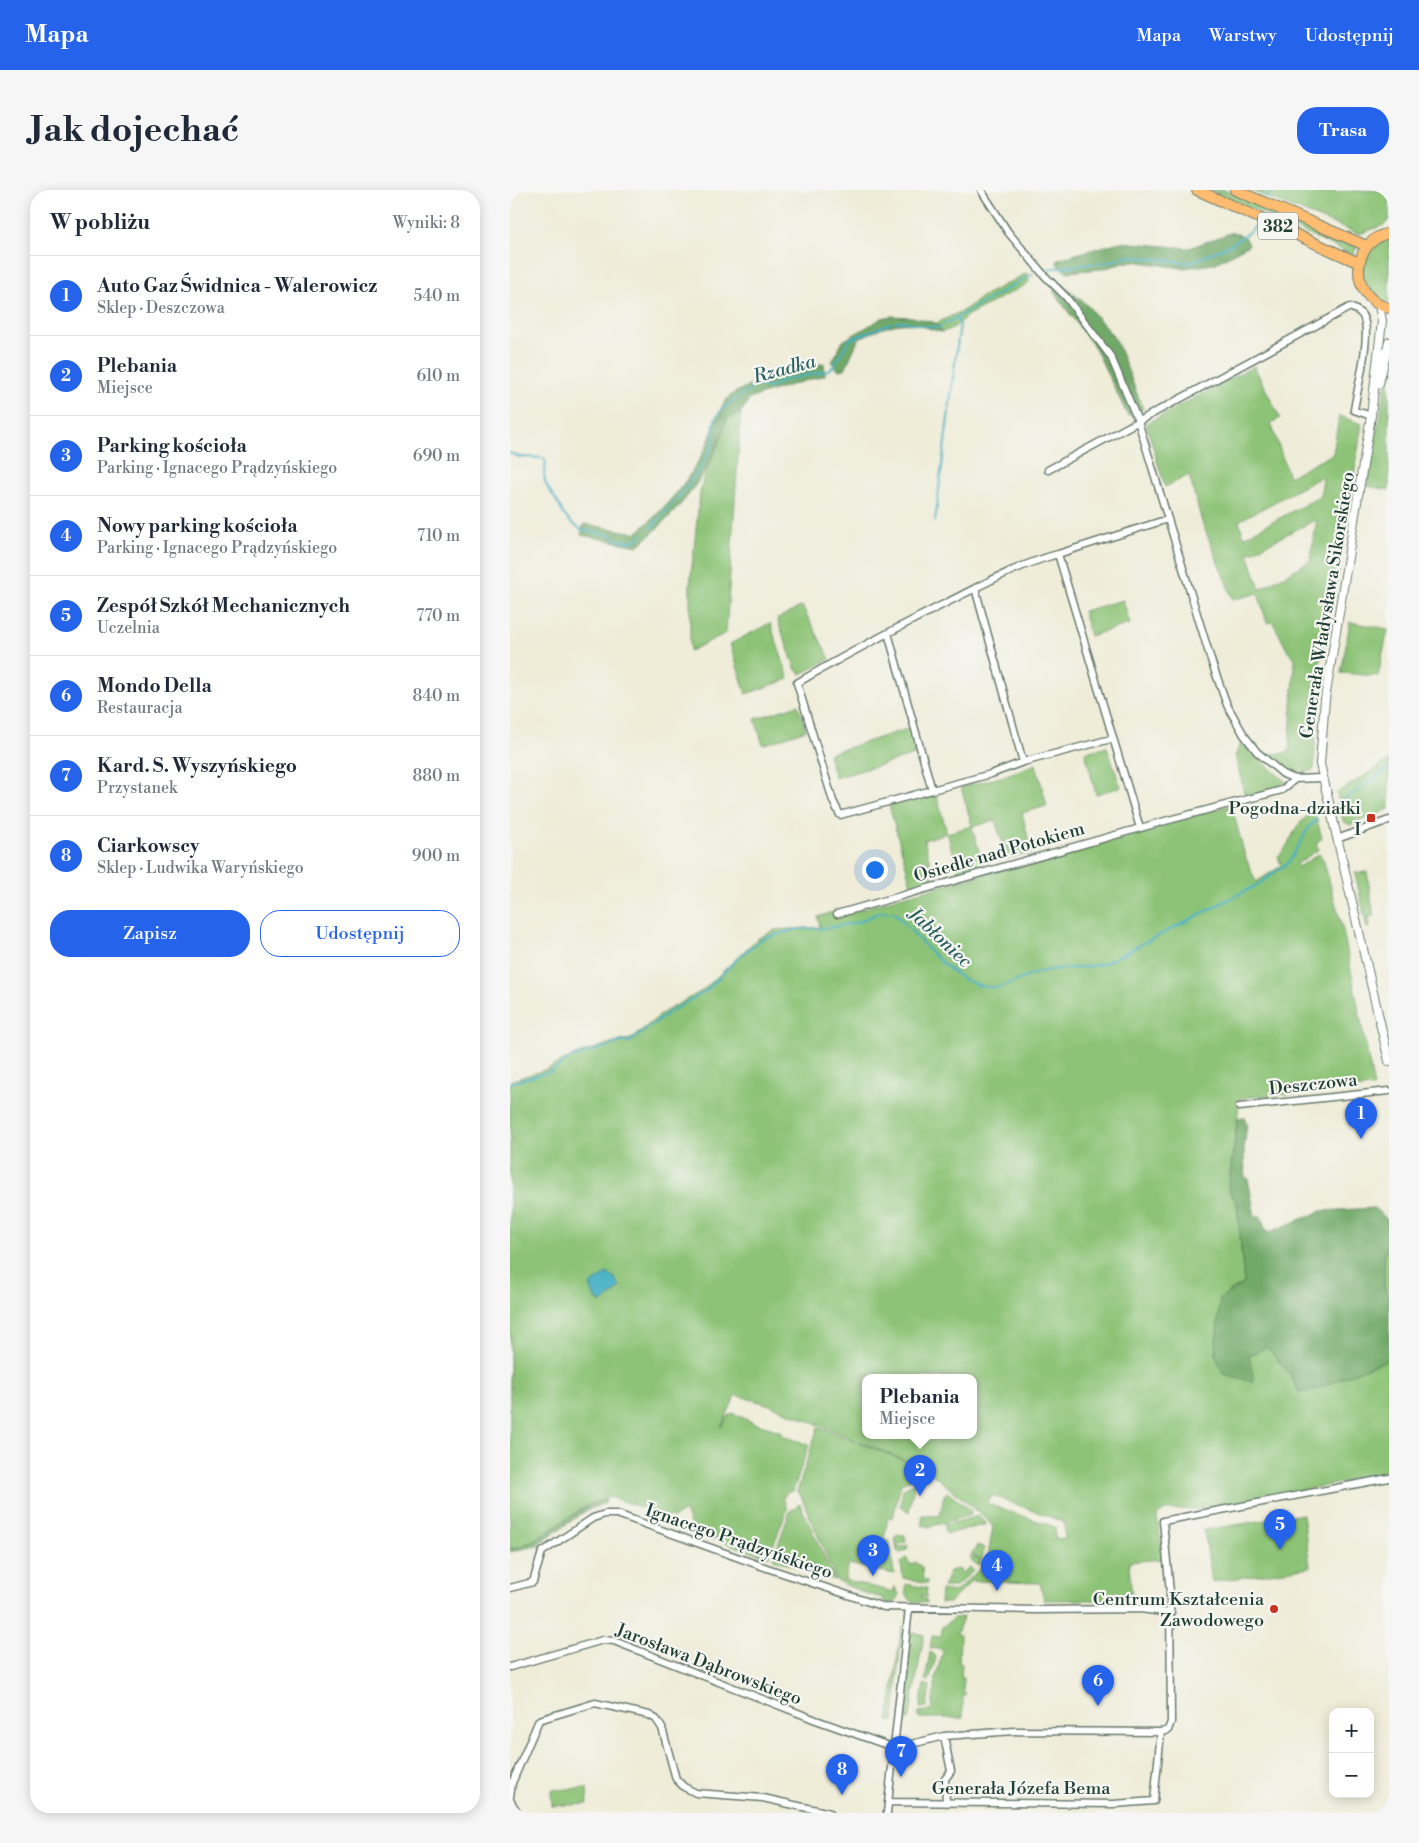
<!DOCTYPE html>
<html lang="pl">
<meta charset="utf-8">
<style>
body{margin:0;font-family:"Libre Bodoni",serif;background:#f6f6f7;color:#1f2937}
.controls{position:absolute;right:15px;bottom:15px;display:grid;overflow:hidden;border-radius:10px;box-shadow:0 2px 12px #0003}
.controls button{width:45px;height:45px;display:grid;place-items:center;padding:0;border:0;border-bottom:1px solid #e0e1e3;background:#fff;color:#1f2937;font:25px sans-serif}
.you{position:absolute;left:364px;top:679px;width:18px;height:18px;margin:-12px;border:4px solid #fff;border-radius:50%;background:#1a73e8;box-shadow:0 0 0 8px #1a73e833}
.badge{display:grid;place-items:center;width:32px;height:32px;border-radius:50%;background:#2563eb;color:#fff;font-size:16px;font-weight:700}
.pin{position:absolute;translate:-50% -41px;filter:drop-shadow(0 1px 2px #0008)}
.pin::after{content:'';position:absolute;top:26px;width:18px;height:15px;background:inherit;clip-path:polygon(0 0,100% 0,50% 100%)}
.popup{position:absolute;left:352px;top:1184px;width:115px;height:65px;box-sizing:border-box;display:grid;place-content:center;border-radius:10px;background:#fff;filter:drop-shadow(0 1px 4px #0005);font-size:16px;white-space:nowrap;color:#747a83}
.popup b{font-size:19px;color:#1f2937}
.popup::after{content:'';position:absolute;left:50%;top:100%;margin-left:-10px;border:10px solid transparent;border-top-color:#fff}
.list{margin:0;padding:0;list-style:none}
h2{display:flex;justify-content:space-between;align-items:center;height:65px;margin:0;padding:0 20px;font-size:21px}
h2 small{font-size:16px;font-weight:400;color:#747a83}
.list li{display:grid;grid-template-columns:32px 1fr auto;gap:15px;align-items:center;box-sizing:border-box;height:80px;padding:0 20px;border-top:1px solid #e0e1e3}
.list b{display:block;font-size:19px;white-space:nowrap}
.list p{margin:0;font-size:16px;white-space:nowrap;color:#747a83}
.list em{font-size:16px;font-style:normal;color:#747a83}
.actions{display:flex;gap:10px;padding:15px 20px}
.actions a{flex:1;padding:11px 0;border:1px solid #2563eb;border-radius:20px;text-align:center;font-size:18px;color:#2563eb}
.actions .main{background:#2563eb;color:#fff}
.map{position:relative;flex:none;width:879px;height:1623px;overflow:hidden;border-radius:20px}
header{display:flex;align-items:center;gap:30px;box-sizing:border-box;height:70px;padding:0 25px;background:#2563eb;color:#fff}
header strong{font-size:24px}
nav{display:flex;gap:28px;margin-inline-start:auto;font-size:18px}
.intro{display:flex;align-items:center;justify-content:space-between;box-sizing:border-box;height:120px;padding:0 30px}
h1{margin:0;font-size:35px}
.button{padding:12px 22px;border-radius:20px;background:#2563eb;color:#fff;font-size:18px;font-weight:700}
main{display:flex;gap:30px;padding:0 30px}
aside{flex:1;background:#fff;border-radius:20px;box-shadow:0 2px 12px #0003}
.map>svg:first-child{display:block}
</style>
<header>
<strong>Mapa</strong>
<nav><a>Mapa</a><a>Warstwy</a><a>Udostępnij</a></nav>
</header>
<div class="intro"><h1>Jak dojechać</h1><a class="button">Trasa</a></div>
<main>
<aside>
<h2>W pobliżu<small>Wyniki: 8</small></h2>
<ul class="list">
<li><span class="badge">1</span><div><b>Auto Gaz Świdnica - Walerowicz</b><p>Sklep · Deszczowa</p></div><em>540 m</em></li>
<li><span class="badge">2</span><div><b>Plebania</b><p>Miejsce</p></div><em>610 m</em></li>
<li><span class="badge">3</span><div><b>Parking kościoła</b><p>Parking · Ignacego Prądzyńskiego</p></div><em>690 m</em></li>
<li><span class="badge">4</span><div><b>Nowy parking kościoła</b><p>Parking · Ignacego Prądzyńskiego</p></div><em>710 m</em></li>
<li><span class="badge">5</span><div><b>Zespół Szkół Mechanicznych</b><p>Uczelnia</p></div><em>770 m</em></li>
<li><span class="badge">6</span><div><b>Mondo Della</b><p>Restauracja</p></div><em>840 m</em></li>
<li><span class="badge">7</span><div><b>Kard. S. Wyszyńskiego</b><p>Przystanek</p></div><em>880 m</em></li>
<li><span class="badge">8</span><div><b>Ciarkowscy</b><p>Sklep · Ludwika Waryńskiego</p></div><em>900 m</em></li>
</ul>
<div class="actions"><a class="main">Zapisz</a><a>Udostępnij</a></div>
</aside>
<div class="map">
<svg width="879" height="1623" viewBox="0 0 879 1623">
<rect width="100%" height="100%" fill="#f6f6f2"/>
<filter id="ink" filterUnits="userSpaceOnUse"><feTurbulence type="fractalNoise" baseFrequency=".02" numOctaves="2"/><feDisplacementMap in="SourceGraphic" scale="10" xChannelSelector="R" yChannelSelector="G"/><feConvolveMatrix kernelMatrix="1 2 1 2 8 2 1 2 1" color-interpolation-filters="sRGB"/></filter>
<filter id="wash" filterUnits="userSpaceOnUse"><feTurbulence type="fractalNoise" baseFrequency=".0096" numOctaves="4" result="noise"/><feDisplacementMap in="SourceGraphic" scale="20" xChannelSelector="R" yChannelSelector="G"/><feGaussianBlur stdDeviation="1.12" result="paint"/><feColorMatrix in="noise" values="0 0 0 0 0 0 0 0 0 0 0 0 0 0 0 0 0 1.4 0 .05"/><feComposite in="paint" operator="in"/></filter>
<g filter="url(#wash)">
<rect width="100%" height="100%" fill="#efecd8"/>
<path fill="#8cc376" stroke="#568055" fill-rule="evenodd" d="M 701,0 L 714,0 L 847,57 L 843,65 Z
M 739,0 L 816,2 L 879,0 L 879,30 L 874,35 L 849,44 Z
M 879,48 L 879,113 C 845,100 844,61 879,48 Z
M 517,83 L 519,92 L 515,95 L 458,125 L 442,139 L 431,142 L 427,133 L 456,119 L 473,106 Z
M 744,176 L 770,228 L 761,233 L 779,287 L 823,264 L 829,226 L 852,234 L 828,387 L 808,481 L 804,579 C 786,591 769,575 755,564 L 779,563 L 785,468 L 778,462 L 763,432 L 757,433 L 748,403 L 723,410 L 692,332 L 679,285 L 655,297 L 636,234 ZM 813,286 L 811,306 L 734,347 L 729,331 ZM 807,329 L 800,371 L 750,399 L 738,364 Z
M 879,178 L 879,300 L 857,296 Z
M 231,222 L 216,443 L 180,461 L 180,394 L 190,303 L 194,286 L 210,251 L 217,228 Z
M 613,410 L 620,434 L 580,446 L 573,421 Z
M 292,416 L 320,469 L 291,484 L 286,480 L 267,429 Z
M 840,432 L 878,439 L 868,486 L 831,483 Z
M 260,433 L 279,489 L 236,504 L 220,454 Z
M 288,515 L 296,540 L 253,555 L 245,529 Z
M 400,538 L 408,564 L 325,588 L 318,564 Z
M 730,555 L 735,556 L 777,593 L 767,599 L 735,606 L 725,566 Z
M 597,557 L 611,597 L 586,604 L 575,562 Z
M 879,570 L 879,619 L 840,635 L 833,631 L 827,603 Z
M 526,574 L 537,616 L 512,623 L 522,663 L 497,668 L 485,630 L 462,637 L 473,674 L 448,681 L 437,643 L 414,650 L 425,691 L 402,698 L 379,615 L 426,603 L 437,643 L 462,636 L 451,597 L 491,587 Z
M 733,611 L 722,617 L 735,666 L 746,692 L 771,676 L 768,666 L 775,659 L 788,635 L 804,620 L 812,648 L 806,654 L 809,659 L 787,674 L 789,677 L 809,664 L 813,669 L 833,740 L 864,897 L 730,908 L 718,999 L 727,1013 L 734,1093 L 719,1102 L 743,1192 L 739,1165 L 757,1157 L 781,1186 L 789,1202 L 799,1202 L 879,1169 L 879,1284 L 691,1319 L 655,1320 L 647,1326 L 653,1369 L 619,1372 L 622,1410 L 534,1410 L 530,1393 L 462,1391 L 439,1413 L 430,1413 L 431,1400 L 445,1402 L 477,1372 L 483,1337 L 477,1329 L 420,1282 L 416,1283 L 391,1293 L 383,1328 L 378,1327 L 374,1350 L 380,1351 L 384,1384 L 338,1374 L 335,1390 L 384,1402 L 384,1396 L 389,1404 L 384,1414 L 373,1412 L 373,1408 L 357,1404 L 327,1391 L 291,1306 L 287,1302 L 308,1237 L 414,1278 L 260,1215 L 226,1205 L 211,1237 L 218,1226 L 223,1223 L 244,1233 L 270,1241 L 274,1246 L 299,1255 L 283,1301 L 277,1302 L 273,1308 L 277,1319 L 259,1367 L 188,1344 L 186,1349 L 175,1321 L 164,1328 L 100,1307 L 78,1315 L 14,1356 L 0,1359 L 0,891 L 37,879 L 65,865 L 104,852 L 121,849 L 154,822 L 192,801 L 247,749 L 265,740 L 310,737 L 308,727 L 325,721 L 327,727 L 390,707 L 627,644 ZM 356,1187 L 464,1187 L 464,1245 L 356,1245 ZM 481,1305 L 554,1332 L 555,1349 L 545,1348 L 545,1337 L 478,1314 Z
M 857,682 L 864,726 L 859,727 L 860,737 L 857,738 L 845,683 Z
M 879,1048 L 879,1109 C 870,1090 874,1069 879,1048 Z
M 408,1291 L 408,1293 L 404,1294 L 399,1322 L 390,1316 L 393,1298 Z
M 437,1302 L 461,1320 L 461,1325 L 419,1337 L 412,1335 L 412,1325 L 430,1326 L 434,1305 Z
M 290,1314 L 325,1390 L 263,1369 L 280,1321 Z
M 793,1324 L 800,1377 L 702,1392 L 694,1340 Z
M 468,1326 L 477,1334 L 437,1344 L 434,1340 L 435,1335 Z
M 387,1344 L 395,1345 L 396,1352 L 387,1355 L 388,1358 L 398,1355 L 397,1360 L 390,1363 L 387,1361 L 385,1349 Z
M 467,1355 L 475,1358 L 470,1374 L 466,1374 L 460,1369 L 461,1365 L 471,1370 L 461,1363 L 466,1360 Z
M 396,1368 L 401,1375 L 405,1372 L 412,1377 L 413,1390 L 417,1391 L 417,1394 L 393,1388 L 391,1373 Z
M 460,1377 L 463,1381 L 445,1397 L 433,1397 L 440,1381 L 449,1379 L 452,1383 Z
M 396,1394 L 417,1398 L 416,1407 L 412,1405 L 411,1408 L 416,1409 L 417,1413 L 402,1412 L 396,1404 Z
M 453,1427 L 447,1444 L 450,1445 L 449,1473 L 452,1474 L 451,1488 L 454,1488 L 453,1502 L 455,1502 L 455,1506 L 453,1506 L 453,1528 L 408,1528 L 409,1522 L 422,1520 L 426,1486 L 433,1462 L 430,1458 L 420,1459 L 422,1446 L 431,1447 L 432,1437 L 444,1428 Z
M 392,1436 L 384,1531 L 378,1531 Z
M 401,1442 L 414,1445 L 399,1530 L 392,1529 Z
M 420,1462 L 424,1464 L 426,1468 L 419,1491 L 415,1490 Z
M 414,1494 L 420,1496 L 417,1517 L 410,1518 Z
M 77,1598 L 78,1614 L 42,1616 L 41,1600 Z"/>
<path fill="#71a967" stroke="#48734e" d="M 723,42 L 736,48 L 739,55 L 704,74 L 673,78 L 622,71 L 592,79 L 556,82 L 547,74 L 548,69 L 610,52 L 679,58 Z
M 549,91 L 578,116 L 606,150 L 633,219 L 618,226 L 585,158 L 543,101 Z
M 381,126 L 402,127 L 426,133 L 431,142 C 423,140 416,137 409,135 C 387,130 368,140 349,148 L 335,179 L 328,180 L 322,172 L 333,151 L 372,128 Z
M 314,173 L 315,185 L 255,203 L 240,209 L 231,222 L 217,228 C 200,285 173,317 128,356 L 71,345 L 74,334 L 126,343 C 155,319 179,291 196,257 C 203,244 208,218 218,208 C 231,194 294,177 314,173 Z
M 734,927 L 737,934 L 734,958 L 735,988 L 738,988 L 745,1027 L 750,1026 L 757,1043 L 811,1021 L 864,1018 L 878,1030 L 879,1048 L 874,1069 L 874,1098 L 879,1109 L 879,1169 L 799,1202 L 789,1202 L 781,1186 L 757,1157 L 739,1165 L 744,1192 L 713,1184 L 705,1164 L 710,1109 L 734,1093 L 727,1013 L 718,999 L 728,928 Z
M 95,1309 L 96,1313 L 77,1320 L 25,1356 L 0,1362 L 0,1359 C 36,1351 61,1320 95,1309 Z"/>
<path fill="#45afc4" stroke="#32767c" d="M 97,1083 L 105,1088 L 110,1098 L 92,1113 L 85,1108 L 80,1095 Z"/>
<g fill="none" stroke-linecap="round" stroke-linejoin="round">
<path stroke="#45afc4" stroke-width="2" d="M 777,0 L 783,3 L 799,0
M 756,8 L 763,0
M 535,79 L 599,72 L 617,66 L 680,73 L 722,54 L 743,39 L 747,33
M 386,132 C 402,129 416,140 430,137 L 523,84
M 0,263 L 10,267 L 34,268 L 36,273 L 34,285 L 36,295 L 48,313 L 54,325 L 63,334 L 72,340 L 100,345 L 110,351 L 125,351 L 132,345
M 425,331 L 450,133 L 445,127
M 141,338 C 161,316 192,283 202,255 C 205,247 201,236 206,228 C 214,214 234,204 248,195 L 259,198 L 275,190 L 316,181 L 323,177 L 339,150 L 381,133
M 825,616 L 879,578
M 0,893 L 42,881 L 61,868 L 111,852 L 120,852 L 158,823 L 196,801 L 231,765 L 254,748 L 288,739 L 318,738 L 349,732 L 370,722 L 385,723 C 409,748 448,802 487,797 C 503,795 518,784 534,781 C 555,776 574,780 595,773 L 749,694 L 779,672 L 799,637 L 807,629"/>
</g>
</g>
<g filter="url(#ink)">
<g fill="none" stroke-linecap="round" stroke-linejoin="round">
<defs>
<path id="minor" d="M 471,0 L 498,42 L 533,84 L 556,107 L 601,167 L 628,231 L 702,473 L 717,515 L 734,545 L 747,562 L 773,584 L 785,589 L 811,588
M 538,280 L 840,117 C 846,120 852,122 854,129 C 861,147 847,200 844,220 L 861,226
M 548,364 L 658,329
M 465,398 L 513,572
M 378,443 L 422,600 L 481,584 L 513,572 L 601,549
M 422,600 L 330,625 L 323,611 L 287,493 C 335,465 383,440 432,415 C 470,396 507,375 548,364 L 630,638
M 827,649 L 879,630
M 327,724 L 655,631 L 772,600 L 785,589
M 729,917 L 879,901
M 0,1398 L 23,1392 L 32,1362 L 83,1328 L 95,1324 L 107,1324 L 257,1378 L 374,1417 L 526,1420 L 630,1419 L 661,1423
M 0,1477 L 93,1450 L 104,1451 L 306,1530 L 385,1558 L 434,1546 L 505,1541 L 651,1542 L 658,1540 L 661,1532 L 660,1402 L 653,1331 L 879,1288
M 434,1546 L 441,1581 L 435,1589 L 436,1613
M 0,1607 L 2,1593 L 29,1530 L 85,1513 L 139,1525 L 146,1529 L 152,1538 L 166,1589 L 174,1597 L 186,1603 L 253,1608 L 320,1623
M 0,1610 L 8,1623
M 379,1612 L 604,1614 L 644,1611 L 651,1542
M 377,1623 L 399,1418"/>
<path id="tertiary" d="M 869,115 L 872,131 L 861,226 L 815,509 L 810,574 L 879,871
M 869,193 L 879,152"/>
<path id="primary" d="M 687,0 L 849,73
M 725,0 L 857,56
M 879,43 C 839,52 839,109 879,118"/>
</defs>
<use href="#minor" stroke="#687a6d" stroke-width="9"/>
<use href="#tertiary" stroke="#687a6d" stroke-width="10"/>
<use href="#primary" stroke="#687a6d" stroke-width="12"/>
<use href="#minor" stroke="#fff" stroke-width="6"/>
<use href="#tertiary" stroke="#fff" stroke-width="8"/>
<use href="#primary" stroke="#febc70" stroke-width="10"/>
</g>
</g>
<g fill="#c8321e" stroke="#f6f6f2" stroke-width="2">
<rect x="856" y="623" width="10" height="10" rx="2.5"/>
<circle cx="764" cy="1419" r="5"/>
</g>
<g text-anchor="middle" stroke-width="4.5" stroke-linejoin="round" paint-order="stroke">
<rect fill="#f6f6f2" stroke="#60746d" stroke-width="1" x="748" y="22.5" width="40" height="27" rx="4"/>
<g font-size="16" font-weight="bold" fill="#1f3d34">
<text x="768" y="42">382</text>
</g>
<g font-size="18" fill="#1f3d34" stroke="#f6f6f2">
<text transform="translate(817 415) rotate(-81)" y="6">Generała Władysława Sikorskiego</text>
<text transform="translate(489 662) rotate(-16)" y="6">Osiedle nad Potokiem</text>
<text transform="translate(803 894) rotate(-6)" y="6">Deszczowa</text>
<text transform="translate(229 1351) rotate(19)" y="6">Ignacego Prądzyńskiego</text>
<text transform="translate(199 1474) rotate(21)" y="6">Jarosława Dąbrowskiego</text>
<text x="511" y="1604">Generała Józefa Bema</text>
</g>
<g font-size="18" fill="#1f3d34" stroke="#f6f6f2" text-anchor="end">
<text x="851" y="624">Pogodna-działki<tspan x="851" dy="21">I</tspan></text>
<text x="754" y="1415">Centrum Kształcenia<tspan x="754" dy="21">Zawodowego</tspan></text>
</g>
<g font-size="19" font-style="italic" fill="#2a5f5f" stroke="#f6f6f2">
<text transform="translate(274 178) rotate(-15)" y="7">Rzadka</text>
<text transform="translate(431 747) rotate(43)" y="7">Jabłoniec</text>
</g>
</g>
</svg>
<div class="controls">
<button>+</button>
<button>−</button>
</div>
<div class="you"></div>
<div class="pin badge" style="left:851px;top:949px">1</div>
<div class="pin badge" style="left:410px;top:1306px">2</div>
<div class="popup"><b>Plebania</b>Miejsce</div>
<div class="pin badge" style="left:363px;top:1386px">3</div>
<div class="pin badge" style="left:487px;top:1401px">4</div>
<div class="pin badge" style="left:770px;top:1360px">5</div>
<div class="pin badge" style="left:588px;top:1516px">6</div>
<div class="pin badge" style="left:391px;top:1587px">7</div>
<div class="pin badge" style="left:332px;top:1605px">8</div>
</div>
</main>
